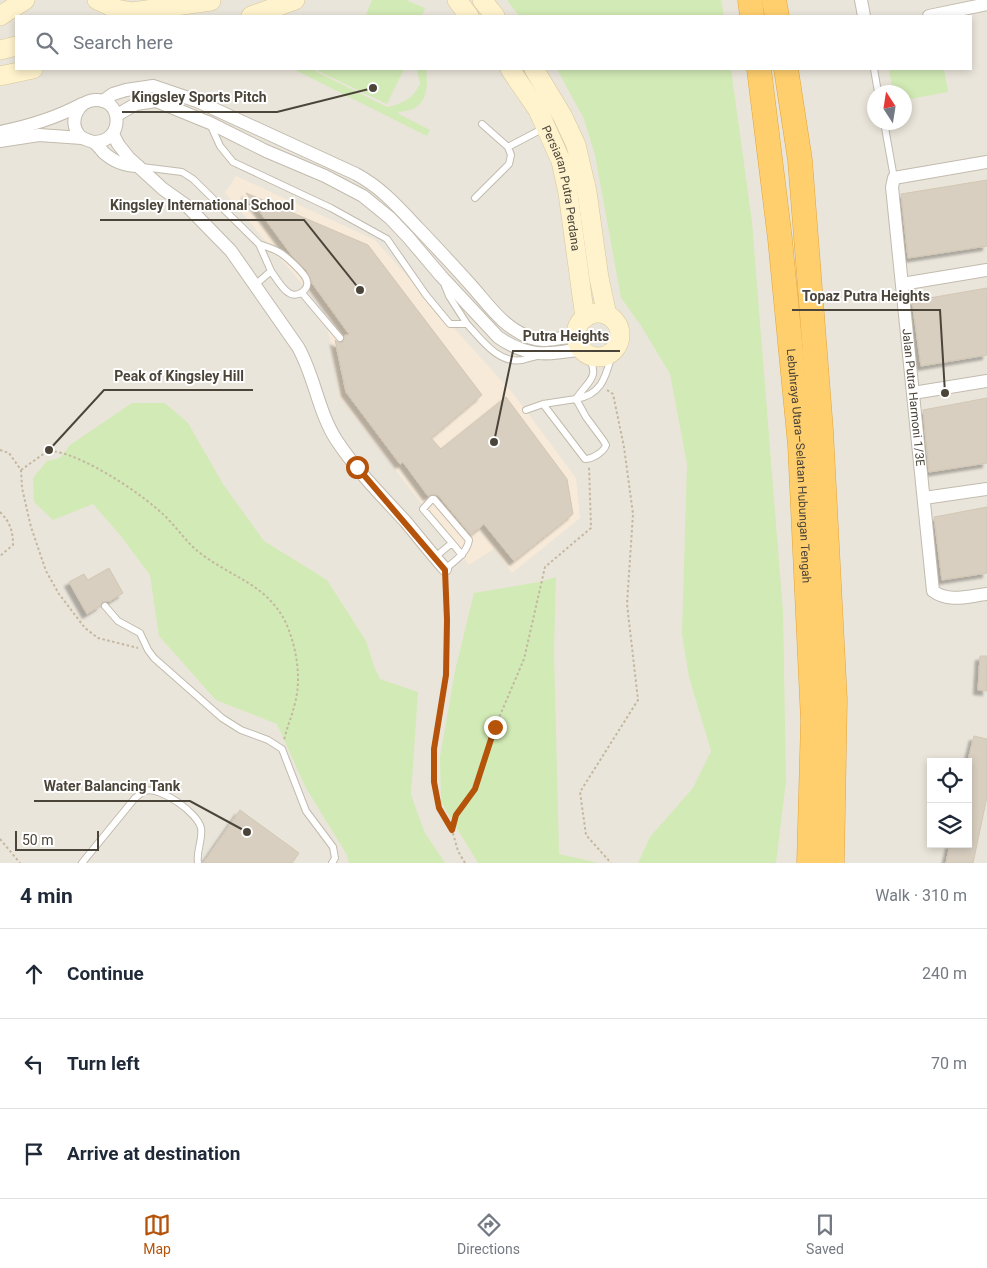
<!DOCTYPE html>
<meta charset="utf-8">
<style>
body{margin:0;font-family:Roboto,sans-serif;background:#f2f2f3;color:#1f2937}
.controls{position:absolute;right:15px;bottom:15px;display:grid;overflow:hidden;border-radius:0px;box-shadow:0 2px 8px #0003}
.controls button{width:45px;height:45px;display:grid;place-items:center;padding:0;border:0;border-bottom:1px solid #e0e1e3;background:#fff;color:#1f2937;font:25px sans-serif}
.compass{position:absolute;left:867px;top:85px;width:45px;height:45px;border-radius:50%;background:#fff;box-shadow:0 2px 8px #0003;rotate:348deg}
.scale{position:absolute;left:15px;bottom:12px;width:84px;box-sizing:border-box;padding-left:5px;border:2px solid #4b4439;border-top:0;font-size:14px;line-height:18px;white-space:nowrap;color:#4b4439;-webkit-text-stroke:4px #fff;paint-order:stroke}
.stop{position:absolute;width:15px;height:15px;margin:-11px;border:4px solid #b45309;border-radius:50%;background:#fff}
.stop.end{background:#b45309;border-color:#fff;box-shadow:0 1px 5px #0008}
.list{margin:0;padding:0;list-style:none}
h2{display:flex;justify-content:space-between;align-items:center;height:65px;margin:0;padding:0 20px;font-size:21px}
h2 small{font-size:16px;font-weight:400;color:#747a83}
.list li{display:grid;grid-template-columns:32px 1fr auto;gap:15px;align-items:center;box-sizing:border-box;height:90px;padding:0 20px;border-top:1px solid #e0e1e3}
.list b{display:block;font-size:19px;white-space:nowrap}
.list em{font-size:16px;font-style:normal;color:#747a83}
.icon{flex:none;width:28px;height:28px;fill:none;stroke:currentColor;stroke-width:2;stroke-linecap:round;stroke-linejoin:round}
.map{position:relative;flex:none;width:987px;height:863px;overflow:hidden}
.search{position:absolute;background:#fff;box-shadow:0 2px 8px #0003;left:15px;right:15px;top:15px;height:55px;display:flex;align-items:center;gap:12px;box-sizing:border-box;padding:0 18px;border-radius:0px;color:#747a83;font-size:19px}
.sheet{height:335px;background:#fff}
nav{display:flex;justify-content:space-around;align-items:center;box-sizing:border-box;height:70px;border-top:1px solid #e0e1e3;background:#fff;font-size:14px;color:#747a83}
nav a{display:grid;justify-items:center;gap:2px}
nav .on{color:#b45309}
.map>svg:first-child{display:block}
</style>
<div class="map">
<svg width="987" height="863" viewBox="0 0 987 863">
<defs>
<filter id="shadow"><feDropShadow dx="-4.5" dy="4.5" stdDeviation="1" flood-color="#0004"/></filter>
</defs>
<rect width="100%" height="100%" fill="#f6f3ec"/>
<path fill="#eae5da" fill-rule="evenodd" d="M 0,0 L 987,0 L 987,863 L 0,863 ZM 16,16 L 971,16 L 971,69 L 16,69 ZM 874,92 L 904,92 L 904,122 L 874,122 ZM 931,762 L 968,762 L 968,844 L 931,844 Z"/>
<path fill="#f7ead8" d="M 236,176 L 375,240 L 516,397 L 576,478 L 580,518 L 512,573 L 494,549 L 469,565 L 339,397 L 325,311 L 225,193 Z"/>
<path fill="#d2eab5" d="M 372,0 L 406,0 L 425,8 L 422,16 L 368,16 L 366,15 Z
M 507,0 L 721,0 L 724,16 L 519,16 Z
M 293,69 L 315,69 L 317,72 L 387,107 C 403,104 412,99 420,84 L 417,69 L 426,69 C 428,83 428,102 413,109 C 408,111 402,111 397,113 L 430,130 L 427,136 Z
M 319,69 L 404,69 L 387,104 L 318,71 Z
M 557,69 L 731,69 L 752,222 L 783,612 L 786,781 L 776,863 L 638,863 L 650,837 L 693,788 L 711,751 L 689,677 L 682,634 L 687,464 L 670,374 L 640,324 L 621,298 L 595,155 L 584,119 Z
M 889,69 L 944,69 L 948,92 L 905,100 L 904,92 L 893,92 Z
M 132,403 L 165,403 L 188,423 L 223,484 L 264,541 L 327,580 L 366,641 L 374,666 L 380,679 L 418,692 L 411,795 L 425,833 L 445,863 L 349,863 L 347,855 L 306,788 L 277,724 L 216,700 L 159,636 L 150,575 L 120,535 L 93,504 L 53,520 L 34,502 L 33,478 L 47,461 L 60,458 L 70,445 Z
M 556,577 L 554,651 L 559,854 L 599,863 L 478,863 L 441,802 L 440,757 L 455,671 L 474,593 L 539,582 Z"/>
<path fill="#d8cfc1" stroke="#d3c7b4" filter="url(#shadow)" d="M 987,180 L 987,246 L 908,258 L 901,194 Z
M 246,193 L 368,245 L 482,395 L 431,438 L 441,449 L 506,397 L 567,479 L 573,514 L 514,561 L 484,524 L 471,535 L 438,495 L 432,494 L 428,496 L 403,462 L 400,464 L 346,392 L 335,340 L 339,343 L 343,342 L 344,336 L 349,334 L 312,283 L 307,271 L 293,257 Z
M 987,288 L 987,355 L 921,366 L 912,301 Z
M 987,398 L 987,463 L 929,472 L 923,410 Z
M 987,507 L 987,573 L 942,580 L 934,517 Z
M 109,568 L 123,593 L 110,601 L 102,602 L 100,606 L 87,614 L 69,582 L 84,574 L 88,580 Z
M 980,656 L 987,656 L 987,691 L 978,690 Z
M 974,736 L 987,739 L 987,797 L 973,863 L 946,863 L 950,844 L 968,844 L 968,760 Z
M 240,810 L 299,853 L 292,863 L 203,863 Z"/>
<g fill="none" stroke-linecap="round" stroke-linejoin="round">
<defs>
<path id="lane" d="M 874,69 L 878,92
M 884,122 L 894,178
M 482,124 L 508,147
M 211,126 L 220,146 L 233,162 L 331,208 L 387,239 L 426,295 L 450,324 L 467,324 C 481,339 498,364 522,360 C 527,359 532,357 537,356
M 142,167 L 182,172 L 193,179 L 259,244 L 271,271 L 255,285
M 475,198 L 509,164 L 511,155 L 508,147 L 544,128
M 259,244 C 265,246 271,248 277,251 C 284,254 306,274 307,281 C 309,291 296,298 289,293 C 282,289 276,278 271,271
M 445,286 L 449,296 L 467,324
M 302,293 L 340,338
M 543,404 L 585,459 C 592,459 604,452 606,445 L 603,440 L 586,417 L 576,399 C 604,394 606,374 613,351
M 526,410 L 543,404 L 576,399 C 589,379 601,379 587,353
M 452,543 L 462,555
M 435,557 L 452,543 L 423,509 L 432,499 L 434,499 L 469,540 C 467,553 455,561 445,569
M 105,606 L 118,621 L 140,633 L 148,650 L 154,658 L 222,718 L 241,730 L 268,740 L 282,749 L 306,811 L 333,847 L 335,858 L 332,863
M 82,863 L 135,798 C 138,796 141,792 145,791 C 160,786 198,813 201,828 C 203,840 196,851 198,863"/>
<g id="street">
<path d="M 861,0 L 864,16"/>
<path d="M 929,16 L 987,4"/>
<path d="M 103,101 L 113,94 L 126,90 L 153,86 L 197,101 L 356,174 C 382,188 399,208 419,229 C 436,247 453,265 469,283 C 489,305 502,327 531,338 C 545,343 562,337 577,336"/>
<path d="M 117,115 L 136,104 L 156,101 L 210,123 L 266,151 L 325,176 L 363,196 L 390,218 L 408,237 L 441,276 L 498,337 C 528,358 547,355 582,349"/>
<path d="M 0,132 C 30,126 56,118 82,104"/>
<path d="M 113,134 L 118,144 L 129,158 L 163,189 L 187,206 L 231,251 L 298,347 C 315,377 318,412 337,441 C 357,471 382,496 406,522 C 419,538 432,554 445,569"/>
<path d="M 0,141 L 39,135 L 82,138"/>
<path d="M 94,142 C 125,142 123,98 95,100 C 78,101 68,121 79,135 C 83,140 90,140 95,143 C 98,146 101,149 103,152 C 114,162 124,166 138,166"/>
<path id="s1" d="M 987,162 L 894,178 L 892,187 L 933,591 C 949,603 968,596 987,594"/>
<path d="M 902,284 L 987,270"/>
<path d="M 913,393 L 987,381"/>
<path d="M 924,498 L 987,489"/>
</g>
<g id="secondary">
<path d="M 97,0 L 116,9 L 132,12 L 211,1"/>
<path d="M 457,0 L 469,16"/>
<path d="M 482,0 L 495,16"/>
<path d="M 0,16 L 25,0"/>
<path d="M 251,16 L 295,0"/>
<path d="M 0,50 L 16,46"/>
<path id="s2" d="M 510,69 L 538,110 L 561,161 L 568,193 L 585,318"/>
<path d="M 534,69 L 563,117 L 576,145 L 587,192 L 599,278 L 607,315"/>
<path d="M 0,76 L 33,69"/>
<circle cx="598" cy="335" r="22"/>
</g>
<g id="highway">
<path d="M 750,0 L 752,16"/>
<path d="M 774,0 L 777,16"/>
<path id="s3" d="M 759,69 L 780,239 L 800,445 L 813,721 L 809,863"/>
<path d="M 786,69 L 800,160 L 821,430 L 835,700 L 832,863"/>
</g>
</defs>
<use href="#lane" stroke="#c2bbae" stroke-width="8"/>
<use href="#street" stroke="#c2bbae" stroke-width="14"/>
<use href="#secondary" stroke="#d6c79b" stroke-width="20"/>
<use href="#highway" stroke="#e0a43c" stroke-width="25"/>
<path stroke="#c4b79f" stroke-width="2" stroke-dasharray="2.5 2.5" stroke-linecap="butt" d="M 607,390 L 613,394 L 624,447 L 633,514 L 627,604 L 638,700 L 580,792 L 586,835 L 611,863
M 0,450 L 9,453 L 21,470 L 22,488 L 31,527 L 46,571 L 59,594 L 85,628 L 98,638 L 138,648
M 21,470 L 49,450 C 56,452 64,453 71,456 C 102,468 142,494 166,517 C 178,529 187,543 200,553 C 231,577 266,584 285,621 C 296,644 302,678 295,703 C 292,716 287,727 284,740
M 0,512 C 10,522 13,531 13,545 L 0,556
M 446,580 C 448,611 449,644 447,675 C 443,719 424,764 439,807 C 441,815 448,823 452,830
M 0,839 L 20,863
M 465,863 L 458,851 L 452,830 L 456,815 L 475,789 L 495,727 L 524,659 L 545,567 L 591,528 L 589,466"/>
<use href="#lane" stroke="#fff" stroke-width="6"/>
<use href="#street" stroke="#fff" stroke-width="12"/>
<use href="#secondary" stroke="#fff3cd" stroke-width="19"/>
<use href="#highway" stroke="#ffcf6e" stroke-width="24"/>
</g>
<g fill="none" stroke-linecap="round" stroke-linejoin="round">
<path stroke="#b45309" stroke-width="6" d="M 357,467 L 445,570 L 447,620 L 446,675 L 434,749 L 434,782 L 439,808 L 452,830 L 456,815 L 475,789 L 495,727"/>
</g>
<g text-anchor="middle" stroke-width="4" stroke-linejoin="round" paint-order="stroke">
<g font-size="12" fill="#4b4439" stroke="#fff">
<text dy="4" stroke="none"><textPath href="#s2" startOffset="132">Persiaran Putra Perdana</textPath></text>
<text dy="4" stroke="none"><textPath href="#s1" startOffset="315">Jalan Putra Harmoni 1/3E</textPath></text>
<text dy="4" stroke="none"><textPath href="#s3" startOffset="399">Lebuhraya Utara–Selatan Hubungan Tengah</textPath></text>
</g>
</g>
<path fill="none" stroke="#4b4439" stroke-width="2" d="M373 88L277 112H122M360 290L304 220H100M945 393L940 310H792M494 442L513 351H620M49 450L104 390H253M247 832L190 801H34"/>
<g fill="#4b4439" stroke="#fff" stroke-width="2">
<circle cx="373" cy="88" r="5"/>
<circle cx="360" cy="290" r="5"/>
<circle cx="945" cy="393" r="5"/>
<circle cx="494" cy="442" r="5"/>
<circle cx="49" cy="450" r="5"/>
<circle cx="247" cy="832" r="5"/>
</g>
<g font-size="14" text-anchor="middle" font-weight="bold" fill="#4b4439" stroke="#fff" stroke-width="4" stroke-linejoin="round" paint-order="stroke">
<text x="199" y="102">Kingsley Sports Pitch</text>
<text x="202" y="210">Kingsley International School</text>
<text x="866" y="301">Topaz Putra Heights</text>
<text x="566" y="341">Putra Heights</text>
<text x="179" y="381">Peak of Kingsley Hill</text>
<text x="112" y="791">Water Balancing Tank</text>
</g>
</svg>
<div class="controls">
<button><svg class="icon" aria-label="locate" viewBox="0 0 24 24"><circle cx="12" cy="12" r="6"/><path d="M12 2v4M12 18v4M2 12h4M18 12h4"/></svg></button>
<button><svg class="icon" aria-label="layers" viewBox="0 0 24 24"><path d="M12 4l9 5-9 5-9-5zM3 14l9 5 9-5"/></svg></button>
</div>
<svg class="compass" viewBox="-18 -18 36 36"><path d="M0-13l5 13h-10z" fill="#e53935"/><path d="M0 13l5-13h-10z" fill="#747a83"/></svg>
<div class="scale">50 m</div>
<div class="stop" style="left:357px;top:467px"></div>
<div class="stop end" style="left:495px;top:727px"></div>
<div class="search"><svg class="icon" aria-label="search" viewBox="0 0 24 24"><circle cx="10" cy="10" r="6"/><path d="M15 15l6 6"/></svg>Search here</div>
</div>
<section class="sheet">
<h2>4 min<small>Walk · 310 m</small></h2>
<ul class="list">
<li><svg class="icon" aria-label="ahead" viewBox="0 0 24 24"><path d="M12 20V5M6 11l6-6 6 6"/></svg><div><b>Continue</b></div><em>240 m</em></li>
<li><svg class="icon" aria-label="left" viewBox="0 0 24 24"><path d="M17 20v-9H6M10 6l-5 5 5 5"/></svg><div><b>Turn left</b></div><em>70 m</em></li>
<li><svg class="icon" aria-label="arrive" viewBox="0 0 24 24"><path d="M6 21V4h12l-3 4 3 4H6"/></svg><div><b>Arrive at destination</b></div></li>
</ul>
</section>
<nav>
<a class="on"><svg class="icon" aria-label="map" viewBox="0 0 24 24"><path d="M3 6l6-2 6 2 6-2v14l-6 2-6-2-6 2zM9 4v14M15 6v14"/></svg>Map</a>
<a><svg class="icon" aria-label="directions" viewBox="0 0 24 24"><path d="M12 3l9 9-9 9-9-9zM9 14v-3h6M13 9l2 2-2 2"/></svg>Directions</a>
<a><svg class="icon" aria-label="saved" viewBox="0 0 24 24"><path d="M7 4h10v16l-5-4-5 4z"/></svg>Saved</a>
</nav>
